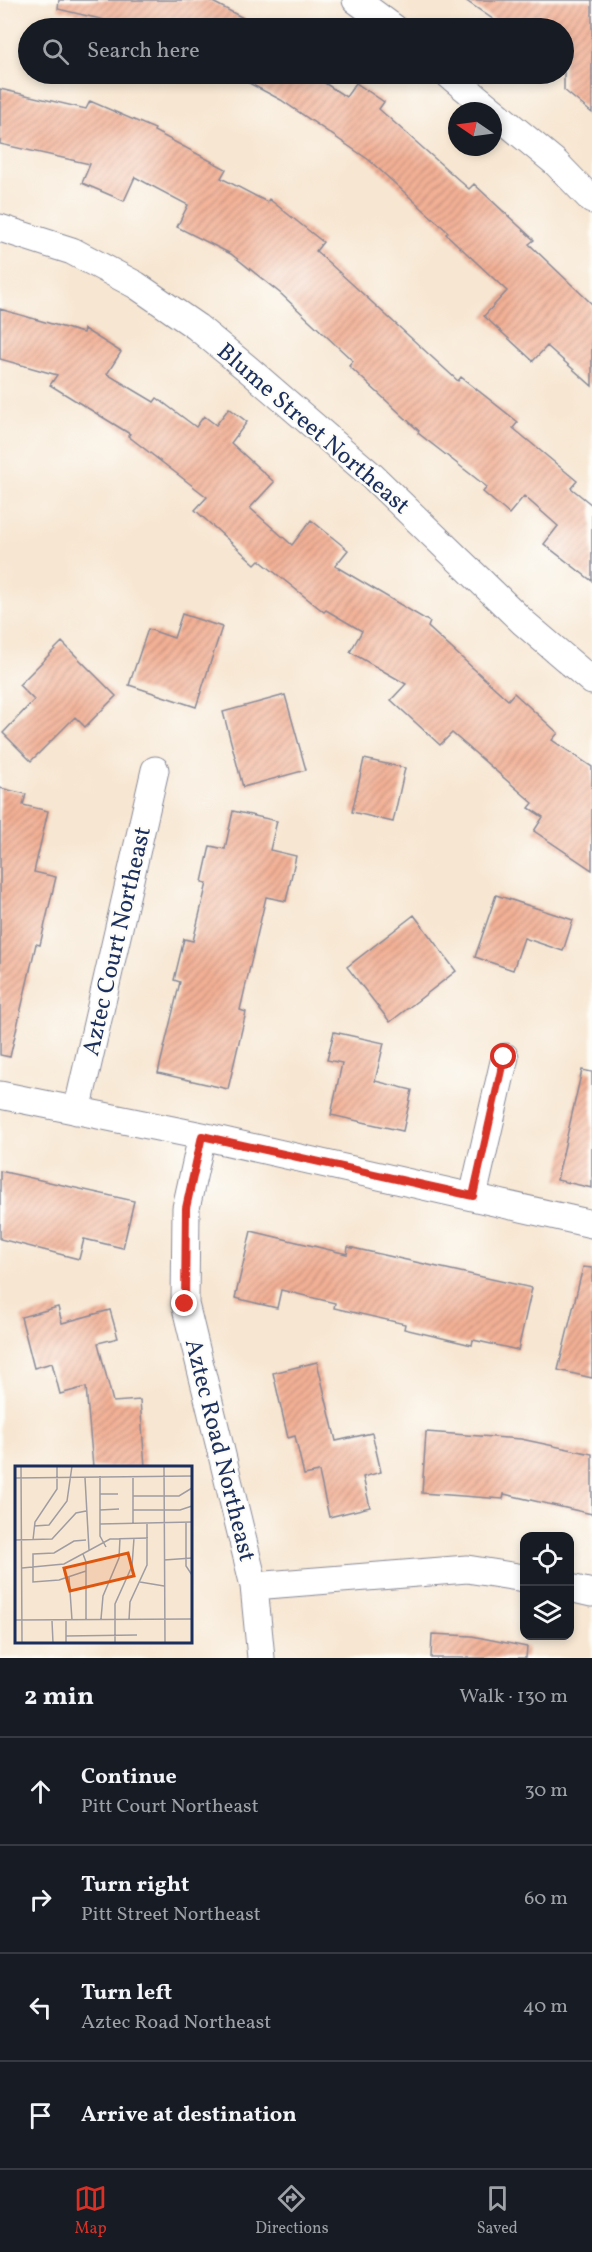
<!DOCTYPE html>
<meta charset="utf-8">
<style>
body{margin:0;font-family:Vollkorn,serif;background:#20242c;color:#f1f3f6}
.controls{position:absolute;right:18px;bottom:18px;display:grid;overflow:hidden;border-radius:12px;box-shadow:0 3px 9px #0003}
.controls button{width:54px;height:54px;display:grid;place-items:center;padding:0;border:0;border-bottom:2px solid #363941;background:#171b24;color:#f1f3f6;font:30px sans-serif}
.compass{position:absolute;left:448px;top:102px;width:54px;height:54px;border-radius:50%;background:#171b24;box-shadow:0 3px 9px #0003;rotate:283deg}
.stop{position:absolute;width:18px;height:18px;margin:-14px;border:4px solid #d93025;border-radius:50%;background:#fff}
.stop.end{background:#d93025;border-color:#fff;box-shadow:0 2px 6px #0008}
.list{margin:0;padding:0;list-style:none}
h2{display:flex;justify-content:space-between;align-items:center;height:78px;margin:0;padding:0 24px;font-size:26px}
h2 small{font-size:20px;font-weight:400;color:#9ea1a6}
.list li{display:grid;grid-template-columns:39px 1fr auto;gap:18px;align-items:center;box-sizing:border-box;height:108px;padding:0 24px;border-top:2px solid #363941}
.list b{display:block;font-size:22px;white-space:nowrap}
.list p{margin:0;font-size:20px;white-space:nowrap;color:#9ea1a6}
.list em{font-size:20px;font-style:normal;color:#9ea1a6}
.icon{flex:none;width:33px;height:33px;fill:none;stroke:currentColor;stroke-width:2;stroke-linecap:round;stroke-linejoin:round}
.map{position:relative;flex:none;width:592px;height:1658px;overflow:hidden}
.search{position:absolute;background:#171b24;box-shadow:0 3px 9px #0003;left:18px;right:18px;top:18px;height:66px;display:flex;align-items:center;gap:15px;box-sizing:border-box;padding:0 21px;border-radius:33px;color:#9ea1a6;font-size:22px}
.sheet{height:510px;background:#171b24}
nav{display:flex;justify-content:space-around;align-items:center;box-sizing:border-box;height:84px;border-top:2px solid #363941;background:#171b24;font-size:16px;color:#9ea1a6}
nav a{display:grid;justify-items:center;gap:3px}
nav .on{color:#d93025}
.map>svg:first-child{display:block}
</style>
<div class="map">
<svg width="592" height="1658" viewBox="0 0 592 1658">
<defs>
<pattern id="building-hatch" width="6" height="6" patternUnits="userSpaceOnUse" patternTransform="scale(1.5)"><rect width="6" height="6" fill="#f3b195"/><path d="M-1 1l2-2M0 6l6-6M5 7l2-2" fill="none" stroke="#c4907d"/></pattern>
</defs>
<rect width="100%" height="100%" fill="#fdfcf7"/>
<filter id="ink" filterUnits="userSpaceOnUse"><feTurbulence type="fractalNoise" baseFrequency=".0167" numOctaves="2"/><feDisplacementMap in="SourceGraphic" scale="12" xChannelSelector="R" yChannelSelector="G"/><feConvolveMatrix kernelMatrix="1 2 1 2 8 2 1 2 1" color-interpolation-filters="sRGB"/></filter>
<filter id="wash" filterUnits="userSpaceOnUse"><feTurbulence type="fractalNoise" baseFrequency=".008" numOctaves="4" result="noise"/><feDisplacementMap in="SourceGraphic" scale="24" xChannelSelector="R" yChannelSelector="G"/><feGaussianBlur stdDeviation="1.35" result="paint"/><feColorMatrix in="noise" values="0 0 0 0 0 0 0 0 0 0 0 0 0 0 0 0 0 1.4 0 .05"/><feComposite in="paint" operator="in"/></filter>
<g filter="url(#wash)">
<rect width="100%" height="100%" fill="#f7e6d1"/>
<g id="blocks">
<path fill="url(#building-hatch)" d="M 59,0 L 209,0 L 262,28 L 111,28 L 113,22 L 58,9 Z
M 465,0 L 592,0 L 592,113 L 564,90 L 564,28 L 506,28 Z
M 232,74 L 311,74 L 346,97 L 356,83 L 384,102 L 379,109 L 469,189 L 474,184 L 534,240 L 529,244 L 592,304 L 592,386 L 547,346 L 533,361 L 484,316 L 507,291 L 446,234 L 448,232 L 369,160 L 281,100 Z
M 0,89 L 86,109 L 90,101 L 155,129 L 154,131 L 226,169 L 221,178 L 267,202 L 269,199 L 323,242 L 316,251 L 458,381 L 461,377 L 518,422 L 513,428 L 577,481 L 571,488 L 592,505 L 592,581 L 544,544 L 558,526 L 524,496 L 509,514 L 483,492 L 487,487 L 418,433 L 419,431 L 349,366 L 353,361 L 280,293 L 231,254 L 177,227 L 188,205 L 135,177 L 124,201 L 82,183 L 90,164 L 0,144 Z
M 0,309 L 83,333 L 84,329 L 121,352 L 107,374 L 154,402 L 157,398 L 196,427 L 204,416 L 216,425 L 229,408 L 247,422 L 231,443 L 274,482 L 250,508 L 292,545 L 311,520 L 348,550 L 335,566 L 430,622 L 428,627 L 508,700 L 514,693 L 558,733 L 552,740 L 592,767 L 592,870 L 534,831 L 543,817 L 529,808 L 533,803 L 452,733 L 440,745 L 391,700 L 406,684 L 350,652 L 362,631 L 326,610 L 324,612 L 259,560 L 255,564 L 195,510 L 207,497 L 128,436 L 130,434 L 50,385 L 57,375 L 0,359 Z
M 182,614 L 222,627 L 196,707 L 129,685 L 148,629 L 174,638 Z
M 62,642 L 116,696 L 85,727 L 75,717 L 31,761 L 3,733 L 34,700 L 19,685 Z
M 285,695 L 306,770 L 243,787 L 223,712 Z
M 364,759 L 405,768 L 393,822 L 352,812 Z
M 0,788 L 26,794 L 23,805 L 48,811 L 34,872 L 56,877 L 40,945 L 36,944 L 10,1057 L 0,1055 Z
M 233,811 L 277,821 L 270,850 L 296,856 L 286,901 L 266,897 L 240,1010 L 246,1012 L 228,1089 L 158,1073 L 180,982 L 174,980 L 184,939 L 193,941 L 207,883 L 202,882 L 210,846 L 225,849 Z
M 496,895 L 573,920 L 563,951 L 524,938 L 513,970 L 475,957 Z
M 414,915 L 456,971 L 390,1022 L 347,967 Z
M 334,1032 L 384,1043 L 375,1081 L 412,1090 L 403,1131 L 331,1115 L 342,1063 L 327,1060 Z
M 582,1070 L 592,1072 L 592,1188 L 557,1180 Z
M 0,1171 L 134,1201 L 123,1248 L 84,1239 L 79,1259 L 0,1239 Z
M 251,1231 L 347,1254 L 348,1247 L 532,1288 L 518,1350 L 473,1340 L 472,1345 L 404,1329 L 405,1324 L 334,1308 L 335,1303 L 281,1290 L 277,1308 L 235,1298 Z
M 583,1267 L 592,1268 L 592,1378 L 558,1370 Z
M 58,1307 L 62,1323 L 110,1310 L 118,1338 L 98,1343 L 113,1402 L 140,1400 L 145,1467 L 93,1467 L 86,1387 L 60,1394 L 52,1363 L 34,1368 L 21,1317 Z
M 317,1362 L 336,1441 L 372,1433 L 381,1472 L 363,1477 L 370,1507 L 329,1517 L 319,1472 L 304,1475 L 295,1436 L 288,1438 L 273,1373 Z
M 426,1432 L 521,1439 L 592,1454 L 592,1514 L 504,1494 L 503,1499 L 422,1493 Z
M 432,1634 L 472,1636 L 527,1647 L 526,1658 L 431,1658 Z"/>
</g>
</g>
<g filter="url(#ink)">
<use href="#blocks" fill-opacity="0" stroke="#898a98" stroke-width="1.5"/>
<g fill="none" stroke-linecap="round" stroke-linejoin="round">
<defs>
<path id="minor" d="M 356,0 L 394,28
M 448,74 L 556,163 L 592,200
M 0,228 L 72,251 L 136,285 L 197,327 L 248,369 L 372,476 L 524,623 L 592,681
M 0,1095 L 202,1136 L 592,1224
M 77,1111 L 155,770
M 202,1136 L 186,1208 L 185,1304 L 254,1586 L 261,1658
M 473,1196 L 505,1057
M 254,1586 L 467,1569 L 524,1578
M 570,1588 L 592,1593"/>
</defs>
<use href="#minor" stroke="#898a98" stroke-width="29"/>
<use href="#minor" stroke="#fff" stroke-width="27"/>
</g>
</g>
<g fill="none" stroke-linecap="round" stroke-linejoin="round" filter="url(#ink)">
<path stroke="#d93025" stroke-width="8" d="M 185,1304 L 186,1208 L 202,1136 L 473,1196 L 504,1057"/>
</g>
<g text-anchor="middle" stroke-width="4.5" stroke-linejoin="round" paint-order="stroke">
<g font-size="24" fill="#1b2f5e" stroke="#fdfcf7">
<text transform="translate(314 428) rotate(41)" y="8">Blume Street Northeast</text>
<text transform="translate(116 941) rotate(-77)" y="8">Aztec Court Northeast</text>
<text transform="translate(221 1450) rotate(76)" y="8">Aztec Road Northeast</text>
</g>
</g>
<g transform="translate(15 1466)">
<rect width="177" height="177" fill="#f7e6d1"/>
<path fill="none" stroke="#9f9da3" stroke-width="1.5" d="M 6,0 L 7,177M 149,0 L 150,177M 85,10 L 85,70 L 91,81M 0,12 L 177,10M 70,12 L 74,84M 118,12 L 118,58M 85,28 L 103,28M 118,30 L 164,30 L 177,22M 85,44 L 104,43M 118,44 L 165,44 L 177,40M 171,57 L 171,100 L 177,109M 85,58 L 177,56M 19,60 L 34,59 L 52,35 L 57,0M 0,74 L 37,73 L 61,47 L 71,45M 18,74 L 20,56 L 42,23 L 42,0M 71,74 L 59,75 L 39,87 L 18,88 L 18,116 L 44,114 L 71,105M 68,88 L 71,96 L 71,154M 149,94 L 177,92M 7,102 L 49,98 L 95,73 L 133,72M 54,111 L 57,154M 125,116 L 149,120M 86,153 L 88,130 L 104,92 L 105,72M 0,154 L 177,153M 114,154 L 115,136 L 132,99 L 132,58M 37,155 L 38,177M 51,155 L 51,177M 51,170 L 122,169M 100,177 L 100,138 L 117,100 L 119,72"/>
<path fill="#de5710" fill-opacity="0.15" stroke="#de5710" stroke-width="3" d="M 113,87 L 119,110 L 55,125 L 49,102 Z"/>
<rect width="177" height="177" fill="none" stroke="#1b2f5e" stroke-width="3"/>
</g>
</svg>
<div class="controls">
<button><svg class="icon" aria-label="locate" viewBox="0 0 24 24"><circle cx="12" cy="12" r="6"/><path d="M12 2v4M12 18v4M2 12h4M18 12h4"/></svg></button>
<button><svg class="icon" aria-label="layers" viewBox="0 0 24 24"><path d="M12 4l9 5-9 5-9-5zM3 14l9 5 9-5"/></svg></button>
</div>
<svg class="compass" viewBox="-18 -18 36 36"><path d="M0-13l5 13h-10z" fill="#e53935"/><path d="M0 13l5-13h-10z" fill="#9ea1a6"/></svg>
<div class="stop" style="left:504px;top:1057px"></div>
<div class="stop end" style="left:185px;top:1304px"></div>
<div class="search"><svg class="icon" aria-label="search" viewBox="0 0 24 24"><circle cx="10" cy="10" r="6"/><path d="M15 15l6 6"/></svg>Search here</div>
</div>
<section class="sheet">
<h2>2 min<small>Walk · 130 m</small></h2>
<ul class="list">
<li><svg class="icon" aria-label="ahead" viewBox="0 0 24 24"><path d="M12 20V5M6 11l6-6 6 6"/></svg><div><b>Continue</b><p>Pitt Court Northeast</p></div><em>30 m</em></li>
<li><svg class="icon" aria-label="right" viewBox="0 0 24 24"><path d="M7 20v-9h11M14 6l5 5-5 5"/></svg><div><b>Turn right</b><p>Pitt Street Northeast</p></div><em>60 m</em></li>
<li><svg class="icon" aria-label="left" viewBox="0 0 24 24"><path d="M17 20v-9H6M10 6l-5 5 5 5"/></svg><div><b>Turn left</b><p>Aztec Road Northeast</p></div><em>40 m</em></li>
<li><svg class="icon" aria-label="arrive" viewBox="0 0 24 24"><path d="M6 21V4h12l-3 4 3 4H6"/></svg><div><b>Arrive at destination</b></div></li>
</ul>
</section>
<nav>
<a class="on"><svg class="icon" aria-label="map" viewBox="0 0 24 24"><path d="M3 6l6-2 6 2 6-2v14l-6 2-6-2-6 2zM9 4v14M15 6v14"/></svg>Map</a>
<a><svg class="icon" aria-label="directions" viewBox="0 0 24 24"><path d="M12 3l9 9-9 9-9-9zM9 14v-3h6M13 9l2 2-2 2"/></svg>Directions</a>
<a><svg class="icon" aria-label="saved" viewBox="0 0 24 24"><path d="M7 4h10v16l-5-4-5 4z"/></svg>Saved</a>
</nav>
